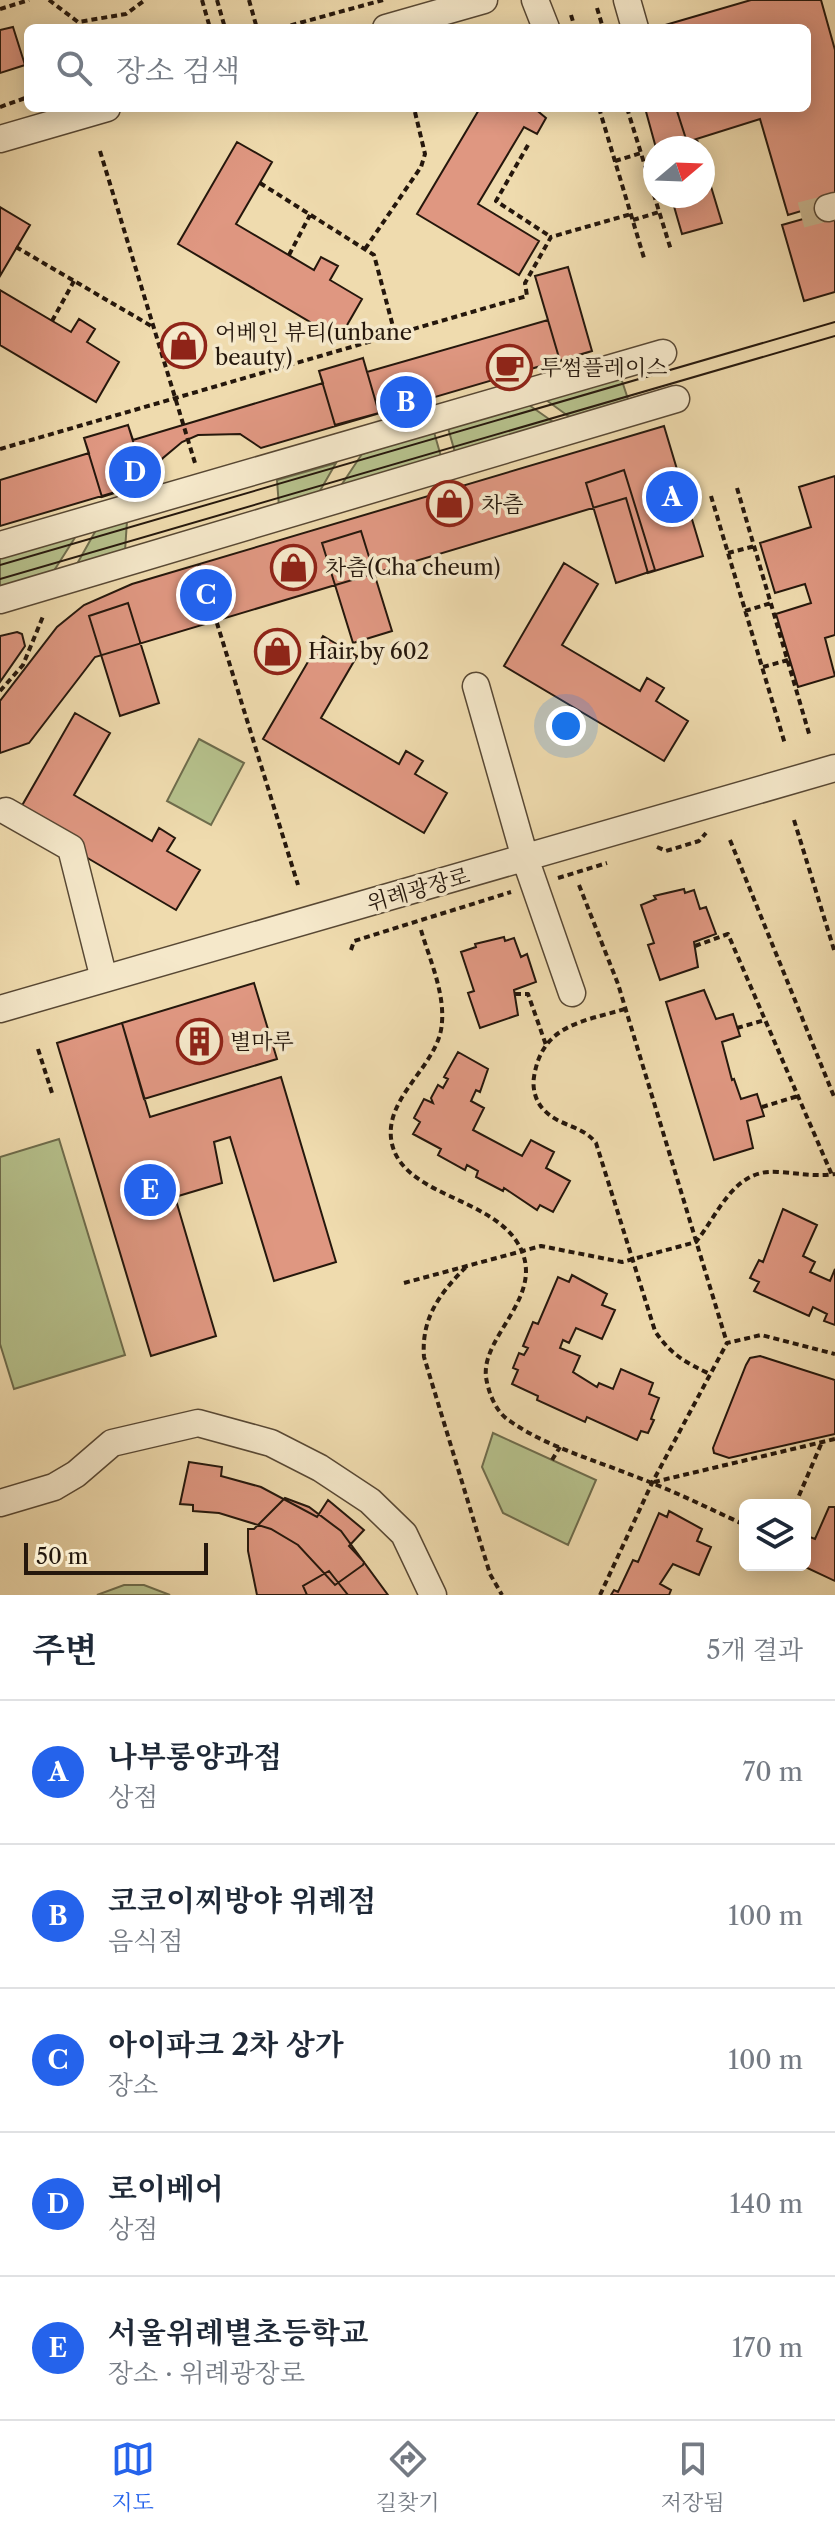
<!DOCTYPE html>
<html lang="ko">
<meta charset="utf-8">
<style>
body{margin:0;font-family:"Libre Caslon Text","Noto Serif KR",serif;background:#f6f6f7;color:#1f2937}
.controls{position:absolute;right:24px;bottom:24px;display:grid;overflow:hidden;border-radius:12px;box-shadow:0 4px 20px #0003}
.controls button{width:72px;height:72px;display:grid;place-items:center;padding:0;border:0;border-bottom:2px solid #e0e1e3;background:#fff;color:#1f2937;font:40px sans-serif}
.compass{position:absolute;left:643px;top:136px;width:72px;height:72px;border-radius:50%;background:#fff;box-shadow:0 4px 20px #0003;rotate:71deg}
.scale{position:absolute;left:24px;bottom:20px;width:184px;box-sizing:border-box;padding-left:8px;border:4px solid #25170c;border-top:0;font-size:22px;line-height:28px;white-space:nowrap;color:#25170c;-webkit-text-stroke:6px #f5e8ca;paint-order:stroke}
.you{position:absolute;left:566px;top:726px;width:28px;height:28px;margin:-20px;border:6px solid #fff;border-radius:50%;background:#1a73e8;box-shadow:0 0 0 12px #1a73e833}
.badge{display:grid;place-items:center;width:52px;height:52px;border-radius:50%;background:#2563eb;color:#fff;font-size:26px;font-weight:700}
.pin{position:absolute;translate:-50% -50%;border:4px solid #fff;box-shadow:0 2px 8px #0006}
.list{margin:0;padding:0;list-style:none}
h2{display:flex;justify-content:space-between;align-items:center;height:104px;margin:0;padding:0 32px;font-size:34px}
h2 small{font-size:26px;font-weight:400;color:#747a83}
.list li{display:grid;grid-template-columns:52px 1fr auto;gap:24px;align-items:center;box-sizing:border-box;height:144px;padding:0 32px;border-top:2px solid #e0e1e3}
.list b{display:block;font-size:30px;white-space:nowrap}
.list p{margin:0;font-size:26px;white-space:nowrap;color:#747a83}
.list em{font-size:26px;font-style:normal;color:#747a83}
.icon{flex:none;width:44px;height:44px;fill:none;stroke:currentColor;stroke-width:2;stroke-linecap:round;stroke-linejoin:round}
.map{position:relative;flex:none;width:835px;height:1595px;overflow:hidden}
.search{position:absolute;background:#fff;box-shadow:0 4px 20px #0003;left:24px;right:24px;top:24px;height:88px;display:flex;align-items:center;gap:20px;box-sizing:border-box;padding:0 28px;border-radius:12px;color:#747a83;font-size:30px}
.sheet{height:824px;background:#fff}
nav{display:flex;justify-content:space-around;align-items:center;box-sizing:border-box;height:112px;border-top:2px solid #e0e1e3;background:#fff;font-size:22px;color:#747a83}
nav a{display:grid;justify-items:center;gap:4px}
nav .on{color:#2563eb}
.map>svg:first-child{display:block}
</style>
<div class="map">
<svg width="835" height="1595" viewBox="0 0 835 1595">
<rect width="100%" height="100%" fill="#efdbae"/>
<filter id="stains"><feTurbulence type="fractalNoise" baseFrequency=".0025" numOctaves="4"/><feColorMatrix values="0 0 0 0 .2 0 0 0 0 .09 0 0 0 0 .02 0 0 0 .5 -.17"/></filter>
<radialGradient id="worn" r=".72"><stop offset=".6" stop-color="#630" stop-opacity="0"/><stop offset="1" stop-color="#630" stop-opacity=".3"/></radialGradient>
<path fill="#b6c18c" stroke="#6e6c4c" stroke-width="2" d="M 621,378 L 630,405 L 575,421 L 546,400 Z
M 529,405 L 559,426 L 456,456 L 448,428 Z
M 434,432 L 442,460 L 338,490 L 362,454 Z
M 336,463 L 317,496 L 279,507 L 277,480 Z
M 127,521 L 125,551 L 77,564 L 96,530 Z
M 76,536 L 50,577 L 0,592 L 0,558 Z
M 199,739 L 244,763 L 211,825 L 167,801 Z
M 59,1139 L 125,1355 L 14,1389 L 0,1344 L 0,1157 Z
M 493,1433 L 596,1480 L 568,1545 L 503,1513 L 482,1467 Z
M 124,1585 L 144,1585 L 170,1595 L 97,1595 Z"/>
<path fill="#df9781" stroke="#25170c" stroke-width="2" d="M 751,0 L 821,0 L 835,50 L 835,201 L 788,215 L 760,119 L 687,142 L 676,108 L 807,108 L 807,28 L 655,28 Z
M 13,27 L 25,65 L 0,73 L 0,30 Z
M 480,108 L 534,108 L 546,118 L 537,134 L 524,127 L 478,204 L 539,241 L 519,275 L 417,214 Z
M 645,108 L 676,108 L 687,142 L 697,139 L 699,148 L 656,148 Z
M 237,142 L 272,162 L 236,224 L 314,270 L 321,257 L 338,266 L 330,280 L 362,299 L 339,339 L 178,244 Z
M 703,160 L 722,223 L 682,234 L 671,196 L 703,196 Z
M 0,207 L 30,225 L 0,276 Z
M 835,210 L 835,292 L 804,301 L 782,225 Z
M 568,267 L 592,351 L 560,361 L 535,276 Z
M 568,267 L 592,351 L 261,448 L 240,434 L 198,435 L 182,442 L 163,458 L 146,483 L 0,526 L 0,480 L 89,453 L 84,438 L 128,425 L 133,440 L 323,383 L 319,371 L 363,358 L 367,372 L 548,320 L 535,276 Z
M 0,290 L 71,332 L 79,319 L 95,329 L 87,342 L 119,362 L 96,402 L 0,345 Z
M 363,358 L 379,413 L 335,425 L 319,371 Z
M 128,425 L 146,483 L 102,497 L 84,438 Z
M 664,426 L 703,556 L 648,573 L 626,498 L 95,657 L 29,743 L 0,753 L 0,701 L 57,627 L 84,605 L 132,584 Z
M 624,470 L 655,570 L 616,583 L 586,483 Z
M 835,476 L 835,635 L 825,638 L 835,676 L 798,687 L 776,614 L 811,603 L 805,584 L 775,593 L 760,543 L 811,527 L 799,487 Z
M 361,531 L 392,631 L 353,643 L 322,543 Z
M 564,563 L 598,584 L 562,645 L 640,691 L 647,678 L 664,688 L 656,701 L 688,721 L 664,761 L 504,666 Z
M 128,603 L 159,703 L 120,716 L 89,616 Z
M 17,632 L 22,634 L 25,646 L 0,682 L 0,636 Z
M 323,636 L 357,656 L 321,718 L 399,764 L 406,751 L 423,761 L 415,774 L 447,793 L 424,833 L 263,739 Z
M 75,713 L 110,733 L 74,795 L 152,841 L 159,828 L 175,838 L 167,851 L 200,870 L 176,910 L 16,816 Z
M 684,889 L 685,893 L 694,890 L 700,909 L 706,907 L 716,934 L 694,942 L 698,967 L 660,980 L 648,945 L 654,943 L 641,905 L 656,899 L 654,896 Z
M 504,937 L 505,941 L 514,938 L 521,957 L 527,954 L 536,982 L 514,990 L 518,1015 L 480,1028 L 468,993 L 474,991 L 461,952 L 476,947 L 475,944 Z
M 254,983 L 277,1059 L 144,1099 L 122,1023 Z
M 704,990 L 716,1019 L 733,1014 L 740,1036 L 722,1042 L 732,1080 L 734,1079 L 741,1099 L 757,1094 L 764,1116 L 747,1121 L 753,1148 L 714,1160 L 666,1002 Z
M 122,1023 L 150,1117 L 281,1077 L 336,1262 L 274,1281 L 230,1137 L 214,1142 L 222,1183 L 175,1197 L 216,1336 L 151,1356 L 57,1043 Z
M 458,1052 L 488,1069 L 480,1092 L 476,1090 L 471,1101 L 484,1108 L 473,1130 L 522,1156 L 531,1140 L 554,1152 L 546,1168 L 570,1181 L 553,1212 L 540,1205 L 537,1210 L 504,1188 L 503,1191 L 476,1177 L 478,1171 L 467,1165 L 465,1170 L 438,1155 L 441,1149 L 413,1134 L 420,1122 L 414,1118 L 424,1099 L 433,1103 L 431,1098 L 438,1085 L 443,1088 L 448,1079 L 444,1077 Z
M 783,1209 L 817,1225 L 803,1256 L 815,1262 L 810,1272 L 830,1281 L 835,1269 L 835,1325 L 824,1321 L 827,1314 L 813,1307 L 809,1316 L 754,1291 L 759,1282 L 750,1278 L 759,1260 L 763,1262 Z
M 572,1275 L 607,1294 L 602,1305 L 615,1310 L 602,1339 L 576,1328 L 569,1343 L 563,1340 L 560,1348 L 580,1356 L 573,1372 L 597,1387 L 599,1383 L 613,1389 L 621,1369 L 653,1383 L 649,1394 L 659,1398 L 651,1419 L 654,1420 L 648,1433 L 641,1431 L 637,1440 L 587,1417 L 585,1422 L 537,1400 L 538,1396 L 512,1384 L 518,1370 L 513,1368 L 519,1353 L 524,1355 L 528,1348 L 523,1346 L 533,1322 L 538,1324 L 558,1277 L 569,1282 Z
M 760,1356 L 835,1380 L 835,1434 L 729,1458 L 714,1453 L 713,1448 L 746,1365 L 750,1358 Z
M 189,1462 L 222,1467 L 221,1476 L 261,1487 L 317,1517 L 328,1500 L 364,1530 L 349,1546 L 364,1562 L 363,1565 L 335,1585 L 298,1545 L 271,1529 L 219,1513 L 193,1511 L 193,1505 L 180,1504 Z
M 285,1498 L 309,1507 L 341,1531 L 388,1595 L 348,1595 L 329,1571 L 303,1586 L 307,1595 L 257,1595 L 248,1551 L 248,1529 L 254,1529 Z
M 285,1498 L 309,1507 L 341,1531 L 388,1595 L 257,1595 L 248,1551 L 248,1529 L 254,1529 Z
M 829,1507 L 835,1507 L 835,1581 L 803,1566 L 809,1553 L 805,1548 L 810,1537 L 815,1539 Z
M 669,1511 L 702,1529 L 697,1541 L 711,1547 L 699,1575 L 673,1564 L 660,1584 L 671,1590 L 669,1595 L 611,1595 L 614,1590 L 618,1592 L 633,1560 L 638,1562 L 659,1513 L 667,1517 Z
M 329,1571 L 348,1595 L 307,1595 L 303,1586 Z"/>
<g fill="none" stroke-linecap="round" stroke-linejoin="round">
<path stroke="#c7b48e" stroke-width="26" stroke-dasharray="26 13" stroke-linecap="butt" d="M 801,215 L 828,208"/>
<defs>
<path id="minor" d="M 535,0 L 546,28
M 627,0 L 635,28
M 386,28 L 484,0
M 0,139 L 107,108
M 828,208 L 835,206
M 0,545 L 663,353
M 0,600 L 676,399
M 476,686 L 525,858 L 572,993
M 6,811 L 71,848 L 104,979
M 0,1009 L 835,768
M 0,1503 L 54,1487 L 76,1474 L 112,1443 L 198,1423 L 271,1443 L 320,1468 L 370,1501 L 404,1534 L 433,1595"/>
</defs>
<use href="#minor" stroke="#584834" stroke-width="29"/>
<path stroke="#25170c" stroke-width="4" stroke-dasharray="6 4" stroke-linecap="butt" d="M 49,0 L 78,22 L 126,14 L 145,0
M 202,0 L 210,28
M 217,0 L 225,28
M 249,0 L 256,25
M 597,8 L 603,28
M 0,9 L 29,0
M 571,15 L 575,28
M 281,28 L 383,0
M 0,107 L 28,97
M 599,108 L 644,258
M 627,108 L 671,250
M 528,145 L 496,201 L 551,237
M 100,151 L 195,463
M 615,161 L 641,153
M 260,183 L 374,255 L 395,334
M 633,220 L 659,212
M 16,247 L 153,327
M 365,249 L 421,167 L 425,154 L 414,108
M 289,255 L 310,215
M 52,321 L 74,281
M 0,449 L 527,296 L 525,283 L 551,237 L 631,214
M 737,488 L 810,737
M 711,496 L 785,744
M 728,553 L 755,546
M 199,565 L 298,885
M 745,611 L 771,603
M 763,667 L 788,660
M 0,691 L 23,665 L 44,614
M 794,820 L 835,953
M 730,840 L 835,1099
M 657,847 L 666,851 L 699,841 L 706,833
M 558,878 L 607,863
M 579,885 L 618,984 L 727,1343
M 421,930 C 430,961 447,997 441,1030 C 433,1070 382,1100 392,1144 C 404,1195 488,1197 517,1242 C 550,1294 481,1334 486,1377 C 488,1391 495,1410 507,1419 C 544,1446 592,1459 634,1476 C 672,1490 708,1508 745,1525
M 695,946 L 728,934 L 832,1175
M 351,950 L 354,941 L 511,892
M 515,994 L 528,994 L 546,1045
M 625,1009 C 581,1022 542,1025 534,1077 C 532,1089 536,1103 545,1111 C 561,1127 582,1125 596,1143 L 655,1331 C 670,1354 686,1363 710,1374
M 737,1028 L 765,1020
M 38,1049 L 53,1096
M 762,1107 L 798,1096
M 466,1267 C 440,1293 421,1318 424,1357 L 490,1574 L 502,1595
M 404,1283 L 541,1246 L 622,1262 L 696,1242 C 719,1213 734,1168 778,1172 C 798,1173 815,1177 835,1174
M 552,1460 L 560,1447
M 654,1482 L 835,1439
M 795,1505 L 822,1442
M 600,1595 L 652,1483 L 727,1343 L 761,1335 L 835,1354"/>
<use href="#minor" stroke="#f5e8ca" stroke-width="26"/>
<path stroke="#25170c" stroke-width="2" d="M 0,565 L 835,322
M 0,579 L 835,336"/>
</g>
<defs>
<symbol id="shop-ring" viewBox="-11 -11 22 22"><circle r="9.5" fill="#f5e8ca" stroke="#8f2418" stroke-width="1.5"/><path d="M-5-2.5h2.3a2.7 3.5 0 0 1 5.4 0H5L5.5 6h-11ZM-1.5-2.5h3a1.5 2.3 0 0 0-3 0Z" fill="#8f2418"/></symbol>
<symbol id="cafe-ring" viewBox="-11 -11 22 22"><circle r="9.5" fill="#f5e8ca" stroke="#8f2418" stroke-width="1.5"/><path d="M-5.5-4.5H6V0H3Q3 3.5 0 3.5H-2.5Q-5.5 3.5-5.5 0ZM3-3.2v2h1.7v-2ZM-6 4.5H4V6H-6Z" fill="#8f2418"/></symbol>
<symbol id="building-ring" viewBox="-11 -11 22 22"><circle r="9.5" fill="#f5e8ca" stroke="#8f2418" stroke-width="1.5"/><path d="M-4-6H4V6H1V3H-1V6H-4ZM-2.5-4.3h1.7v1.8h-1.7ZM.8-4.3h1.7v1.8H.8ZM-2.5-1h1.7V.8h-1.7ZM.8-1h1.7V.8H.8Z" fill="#8f2418"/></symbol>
</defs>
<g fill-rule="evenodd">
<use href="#shop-ring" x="158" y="320" width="51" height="51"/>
<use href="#cafe-ring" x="484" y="342" width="51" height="51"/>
<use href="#shop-ring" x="424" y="478" width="51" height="51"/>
<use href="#shop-ring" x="268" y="542" width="51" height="51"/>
<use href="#shop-ring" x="252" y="626" width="51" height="51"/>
<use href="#building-ring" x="174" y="1016" width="51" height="51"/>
</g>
<g text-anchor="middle" stroke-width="7" stroke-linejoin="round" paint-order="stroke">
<g font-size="22" fill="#25170c" stroke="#f5e8ca" text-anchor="start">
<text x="215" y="340">어베인 뷰티(unbane<tspan x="215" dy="25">beauty)</tspan></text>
<text x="540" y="375">투썸플레이스</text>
<text x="481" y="512">차츰</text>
<text x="325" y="575">차츰(Cha cheum)</text>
<text x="308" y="659">Hair by 602</text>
<text x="230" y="1049">별마루</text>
</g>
<g font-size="22" fill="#25170c" stroke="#f5e8ca">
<text transform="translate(418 889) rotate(-16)" y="8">위례광장로</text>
</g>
</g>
<rect width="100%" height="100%" filter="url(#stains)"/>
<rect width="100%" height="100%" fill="url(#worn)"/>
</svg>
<div class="controls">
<button><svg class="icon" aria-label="layers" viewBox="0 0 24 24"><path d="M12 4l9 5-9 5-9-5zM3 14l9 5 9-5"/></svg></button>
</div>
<svg class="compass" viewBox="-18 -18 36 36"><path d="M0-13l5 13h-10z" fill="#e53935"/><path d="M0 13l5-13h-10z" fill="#747a83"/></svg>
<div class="scale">50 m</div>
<div class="you"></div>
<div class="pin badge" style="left:672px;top:497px">A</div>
<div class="pin badge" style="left:406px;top:402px">B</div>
<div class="pin badge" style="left:206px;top:595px">C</div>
<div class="pin badge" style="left:135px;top:472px">D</div>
<div class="pin badge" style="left:150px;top:1190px">E</div>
<div class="search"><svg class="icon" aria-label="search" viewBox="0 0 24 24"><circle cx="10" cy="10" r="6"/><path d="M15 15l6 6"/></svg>장소 검색</div>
</div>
<section class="sheet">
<h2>주변<small>5개 결과</small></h2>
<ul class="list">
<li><span class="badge">A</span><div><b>나부롱양과점</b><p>상점</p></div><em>70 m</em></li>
<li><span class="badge">B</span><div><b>코코이찌방야 위례점</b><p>음식점</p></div><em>100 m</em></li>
<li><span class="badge">C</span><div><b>아이파크 2차 상가</b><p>장소</p></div><em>100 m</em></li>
<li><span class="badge">D</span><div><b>로이베어</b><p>상점</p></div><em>140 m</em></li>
<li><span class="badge">E</span><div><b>서울위례별초등학교</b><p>장소 · 위례광장로</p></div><em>170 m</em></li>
</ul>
</section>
<nav>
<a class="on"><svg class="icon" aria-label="map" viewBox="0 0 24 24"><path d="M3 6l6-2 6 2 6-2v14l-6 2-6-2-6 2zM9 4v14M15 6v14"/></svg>지도</a>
<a><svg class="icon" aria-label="directions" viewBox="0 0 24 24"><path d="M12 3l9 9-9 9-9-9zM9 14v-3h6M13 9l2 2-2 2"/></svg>길찾기</a>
<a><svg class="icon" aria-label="saved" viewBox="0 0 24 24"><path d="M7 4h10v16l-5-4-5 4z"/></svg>저장됨</a>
</nav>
